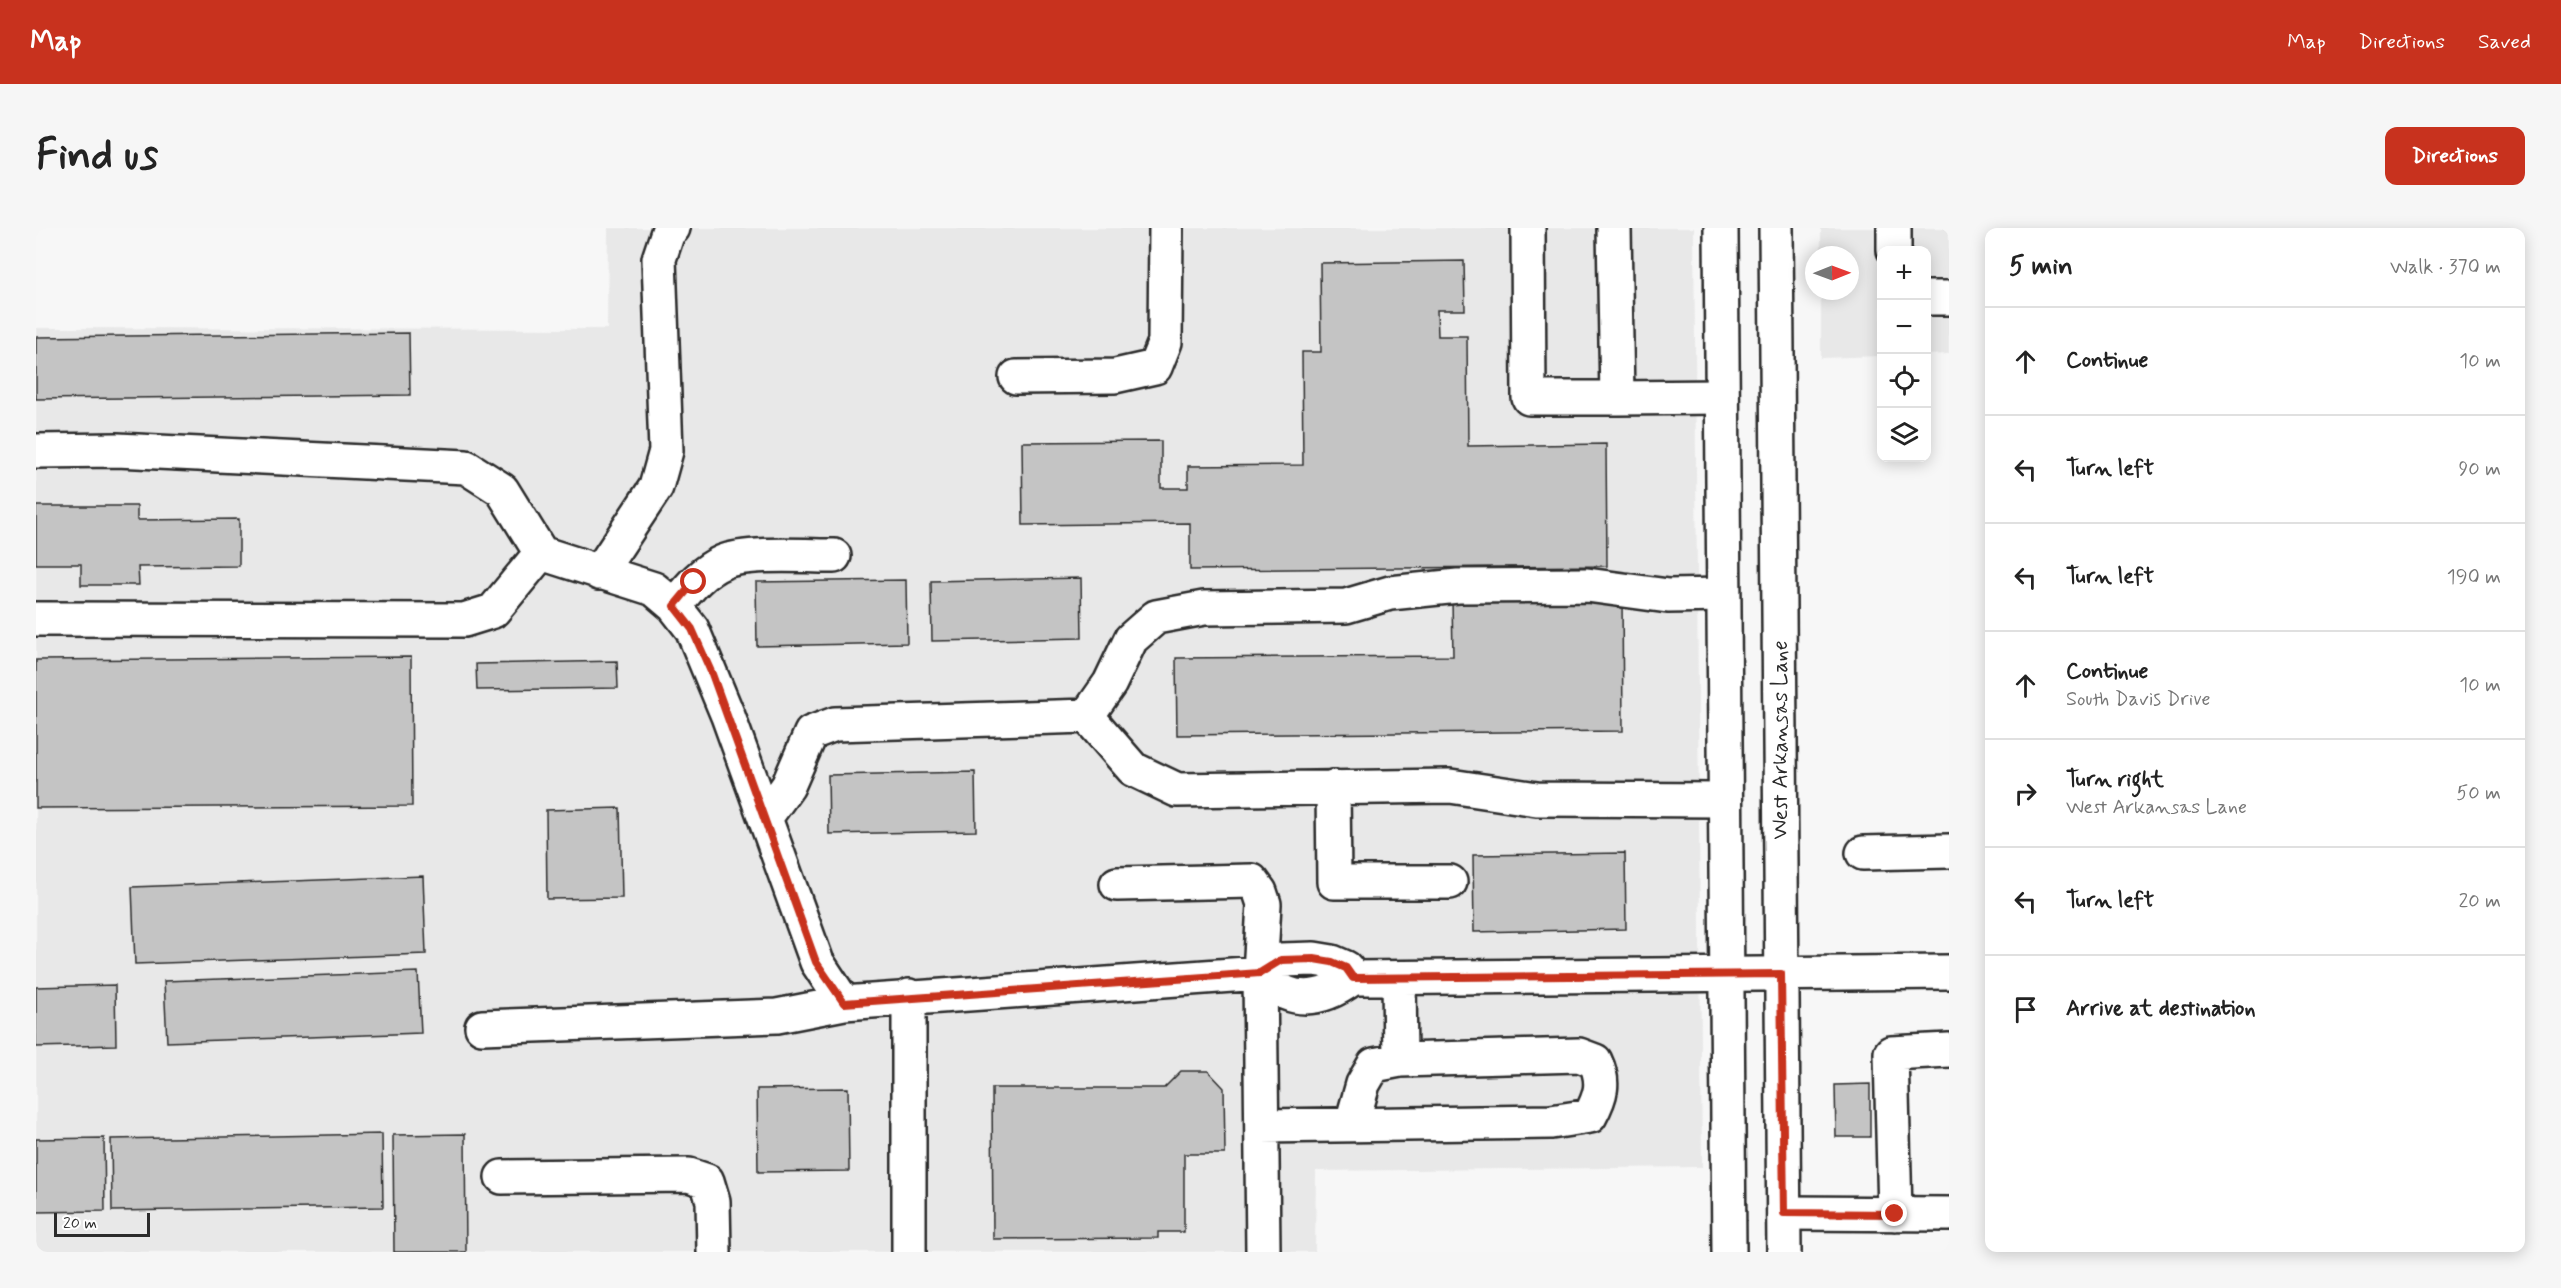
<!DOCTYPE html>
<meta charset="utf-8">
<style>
body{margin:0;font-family:Mynerve,sans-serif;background:#f6f6f6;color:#222}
.controls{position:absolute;right:18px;top:18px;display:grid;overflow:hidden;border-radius:12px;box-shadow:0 3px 15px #0003}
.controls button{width:54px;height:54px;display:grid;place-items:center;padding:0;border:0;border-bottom:2px solid #e0e0e0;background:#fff;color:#222;font:30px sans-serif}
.compass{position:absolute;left:1769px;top:18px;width:54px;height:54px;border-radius:50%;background:#fff;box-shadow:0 3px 15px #0003;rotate:89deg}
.scale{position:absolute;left:18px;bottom:15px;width:96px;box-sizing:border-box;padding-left:6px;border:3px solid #2b2b2b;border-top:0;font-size:16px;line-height:21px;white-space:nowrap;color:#2b2b2b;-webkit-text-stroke:4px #fff;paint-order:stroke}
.stop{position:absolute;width:18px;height:18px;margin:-14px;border:4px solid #c8321e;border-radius:50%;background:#fff}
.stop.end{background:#c8321e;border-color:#fff;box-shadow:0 2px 6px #0008}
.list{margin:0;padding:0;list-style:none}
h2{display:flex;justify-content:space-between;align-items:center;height:78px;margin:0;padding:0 24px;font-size:26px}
h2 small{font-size:20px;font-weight:400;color:#767676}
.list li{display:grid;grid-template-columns:39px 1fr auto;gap:18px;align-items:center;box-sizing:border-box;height:108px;padding:0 24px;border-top:2px solid #e0e0e0}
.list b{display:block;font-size:22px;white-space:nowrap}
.list p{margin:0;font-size:20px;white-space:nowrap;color:#767676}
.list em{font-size:20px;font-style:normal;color:#767676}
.icon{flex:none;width:33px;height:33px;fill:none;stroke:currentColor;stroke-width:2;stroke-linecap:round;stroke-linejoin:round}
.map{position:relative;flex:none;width:1913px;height:1024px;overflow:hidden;border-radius:12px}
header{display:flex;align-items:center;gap:36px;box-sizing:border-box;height:84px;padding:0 30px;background:#c8321e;color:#fff}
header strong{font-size:28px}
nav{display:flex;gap:33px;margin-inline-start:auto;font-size:21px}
.intro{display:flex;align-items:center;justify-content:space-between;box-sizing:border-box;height:144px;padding:0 36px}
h1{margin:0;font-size:42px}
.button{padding:15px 27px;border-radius:12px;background:#c8321e;color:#fff;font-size:21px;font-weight:700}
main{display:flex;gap:36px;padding:0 36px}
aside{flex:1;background:#fff;border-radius:12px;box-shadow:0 3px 15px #0003}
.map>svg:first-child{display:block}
</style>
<header>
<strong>Map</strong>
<nav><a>Map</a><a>Directions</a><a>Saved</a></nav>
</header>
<div class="intro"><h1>Find us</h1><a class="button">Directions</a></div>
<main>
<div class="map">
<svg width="1913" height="1024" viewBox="0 0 1913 1024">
<rect width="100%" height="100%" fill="#f7f7f7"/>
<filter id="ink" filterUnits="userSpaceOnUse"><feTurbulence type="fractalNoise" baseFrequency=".0167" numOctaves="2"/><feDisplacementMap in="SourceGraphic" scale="12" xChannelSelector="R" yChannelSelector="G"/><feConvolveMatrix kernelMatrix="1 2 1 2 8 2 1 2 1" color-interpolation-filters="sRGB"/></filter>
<g filter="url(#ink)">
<path fill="#e8e8e8" d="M 572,0 L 1658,0 L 1666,939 L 1280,943 L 1279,1024 L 0,1024 L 0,100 L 571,101 Z
M 1785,0 L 1913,0 L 1913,126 L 1891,127 L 1890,22 L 1846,22 L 1845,128 L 1785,130 L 1785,63 L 1814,63 L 1814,27 L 1785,27 Z"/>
<path fill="#c4c4c4" stroke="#2b2b2b" stroke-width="1.5" d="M 1428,33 L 1429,82 L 1401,82 L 1402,108 L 1431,108 L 1432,218 L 1570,216 L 1571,338 L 1154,342 L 1154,295 L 987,297 L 986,214 L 1125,213 L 1125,260 L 1152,260 L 1152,238 L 1267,237 L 1266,124 L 1285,124 L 1284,35 Z
M 373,105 L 374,167 L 0,171 L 0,109 Z
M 0,278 L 101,278 L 101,292 L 203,291 L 203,338 L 102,339 L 103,357 L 45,357 L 45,336 L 0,336 Z
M 1045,350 L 1046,410 L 896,413 L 895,353 Z
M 870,352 L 871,415 L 721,418 L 720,354 Z
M 1586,370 L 1587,503 L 1141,507 L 1140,430 L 1417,428 L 1416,371 Z
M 375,429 L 376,578 L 0,580 L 0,432 Z
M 581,433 L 582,460 L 441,462 L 440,436 Z
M 939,544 L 940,603 L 793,606 L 792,547 Z
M 584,580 L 586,670 L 511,671 L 510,582 Z
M 1589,625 L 1590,701 L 1438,704 L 1437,627 Z
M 387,648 L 390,726 L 99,736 L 96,659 Z
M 382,744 L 385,805 L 131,814 L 128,753 Z
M 79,757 L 80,817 L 0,819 L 0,759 Z
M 1145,843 L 1172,843 L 1188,860 L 1189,926 L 1148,926 L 1148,1004 L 1122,1004 L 1122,1010 L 957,1011 L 956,860 L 1128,860 Z
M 1834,856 L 1834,909 L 1800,909 L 1799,857 Z
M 812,860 L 813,943 L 722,944 L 721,861 Z
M 346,906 L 347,979 L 76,983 L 75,911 Z
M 429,906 L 430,1024 L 358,1024 L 357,907 Z
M 68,910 L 69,983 L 0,984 L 0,911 Z"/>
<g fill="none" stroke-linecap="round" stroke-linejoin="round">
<defs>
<path id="minor" d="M 1492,0 L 1493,170 L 1581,170
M 1578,0 L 1581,170 L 1686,169
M 1858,0 L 1858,22
M 1890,70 L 1913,70
M 980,149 L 1079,148 L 1119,139 L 1129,114 L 1130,0
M 0,223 L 81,222 L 430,239 L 466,262 L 505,325 L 618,361 L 638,378 L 656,401 L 692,488 L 781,734 L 808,775 L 1224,745 L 1245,732 L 1278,731 L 1296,734 L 1310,740 L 1317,750 L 1913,744
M 563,345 L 620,259 L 630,223 L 623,31 L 633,1 L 637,0
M 638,378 C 652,361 666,343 687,334 C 711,324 770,328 798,328
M 0,391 L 428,392 L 457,383 L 505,325
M 1051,488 L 1074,455 L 1095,411 L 1120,389 L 1168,380 L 1310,378 L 1354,365 L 1422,358 L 1551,357 L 1632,368 L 1687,367
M 1297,559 L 1298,654 L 1414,654
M 729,590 L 752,558 L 775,505 L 799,496 L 1051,488 L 1097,541 L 1141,562 L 1414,558 L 1501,571 L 1688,572
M 1827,625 L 1913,623
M 1081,656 L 1216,653 L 1224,664 L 1228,676 L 1224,745 L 1227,1024
M 1224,745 C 1231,751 1241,761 1250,765 C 1274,775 1298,764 1317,750
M 1363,750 L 1364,832
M 873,768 L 873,1024
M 446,799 L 741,788 L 808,775
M 1226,898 L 1515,894 L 1554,888 C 1565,868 1569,854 1559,833 L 1543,827 L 1364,832 L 1338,837 L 1327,856 L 1316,895
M 466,949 L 653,947 L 671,953 L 677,973 L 678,1024
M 1748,985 L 1913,986
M 1859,986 L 1855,825 L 1913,822"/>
<path id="major" d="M 1685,0 L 1693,1024
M 1740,0 L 1748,1024"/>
</defs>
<use href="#minor" stroke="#2b2b2b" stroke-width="38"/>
<use href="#major" stroke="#2b2b2b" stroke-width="38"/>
<use href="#minor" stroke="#fff" stroke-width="33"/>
<use href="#major" stroke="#fff" stroke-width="33"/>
</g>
</g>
<g fill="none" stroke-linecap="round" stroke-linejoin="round" filter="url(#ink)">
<path stroke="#c8321e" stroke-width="8" d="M 658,354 L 638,378 L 656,401 L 676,446 L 780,734 L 808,775 L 1224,745 L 1245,732 L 1278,731 L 1296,734 L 1310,740 L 1317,750 L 1745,746 L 1748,985 L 1859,986"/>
</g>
<g text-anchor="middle" stroke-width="4.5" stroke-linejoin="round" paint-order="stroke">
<g font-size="22" fill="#2b2b2b" stroke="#fff">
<text transform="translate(1743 512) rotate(-90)" y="8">West Arkansas Lane</text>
</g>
</g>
</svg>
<div class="controls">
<button>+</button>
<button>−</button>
<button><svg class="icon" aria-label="locate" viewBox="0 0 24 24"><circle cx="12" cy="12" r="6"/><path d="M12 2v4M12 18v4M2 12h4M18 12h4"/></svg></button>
<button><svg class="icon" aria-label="layers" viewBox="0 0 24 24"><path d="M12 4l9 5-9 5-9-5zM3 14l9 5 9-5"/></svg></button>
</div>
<svg class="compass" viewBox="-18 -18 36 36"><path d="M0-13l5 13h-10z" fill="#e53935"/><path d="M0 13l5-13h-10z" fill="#767676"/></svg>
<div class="scale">20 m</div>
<div class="stop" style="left:658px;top:354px"></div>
<div class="stop end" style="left:1859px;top:986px"></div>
</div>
<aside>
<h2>5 min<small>Walk · 370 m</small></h2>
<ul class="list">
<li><svg class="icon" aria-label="ahead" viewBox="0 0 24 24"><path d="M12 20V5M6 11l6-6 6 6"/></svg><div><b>Continue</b></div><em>10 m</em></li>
<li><svg class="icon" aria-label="left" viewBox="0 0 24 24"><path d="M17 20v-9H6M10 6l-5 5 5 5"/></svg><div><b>Turn left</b></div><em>90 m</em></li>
<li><svg class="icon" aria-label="left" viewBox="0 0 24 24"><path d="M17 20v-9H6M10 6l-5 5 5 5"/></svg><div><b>Turn left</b></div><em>190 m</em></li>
<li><svg class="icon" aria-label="ahead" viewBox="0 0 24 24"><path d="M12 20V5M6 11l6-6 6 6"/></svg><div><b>Continue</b><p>South Davis Drive</p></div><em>10 m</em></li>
<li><svg class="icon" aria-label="right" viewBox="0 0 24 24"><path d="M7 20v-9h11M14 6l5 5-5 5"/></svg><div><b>Turn right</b><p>West Arkansas Lane</p></div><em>50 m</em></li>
<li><svg class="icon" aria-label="left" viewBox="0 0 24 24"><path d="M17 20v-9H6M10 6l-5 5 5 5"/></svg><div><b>Turn left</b></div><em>20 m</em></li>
<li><svg class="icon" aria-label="arrive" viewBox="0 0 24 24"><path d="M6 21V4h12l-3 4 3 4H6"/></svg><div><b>Arrive at destination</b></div></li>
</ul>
</aside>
</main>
